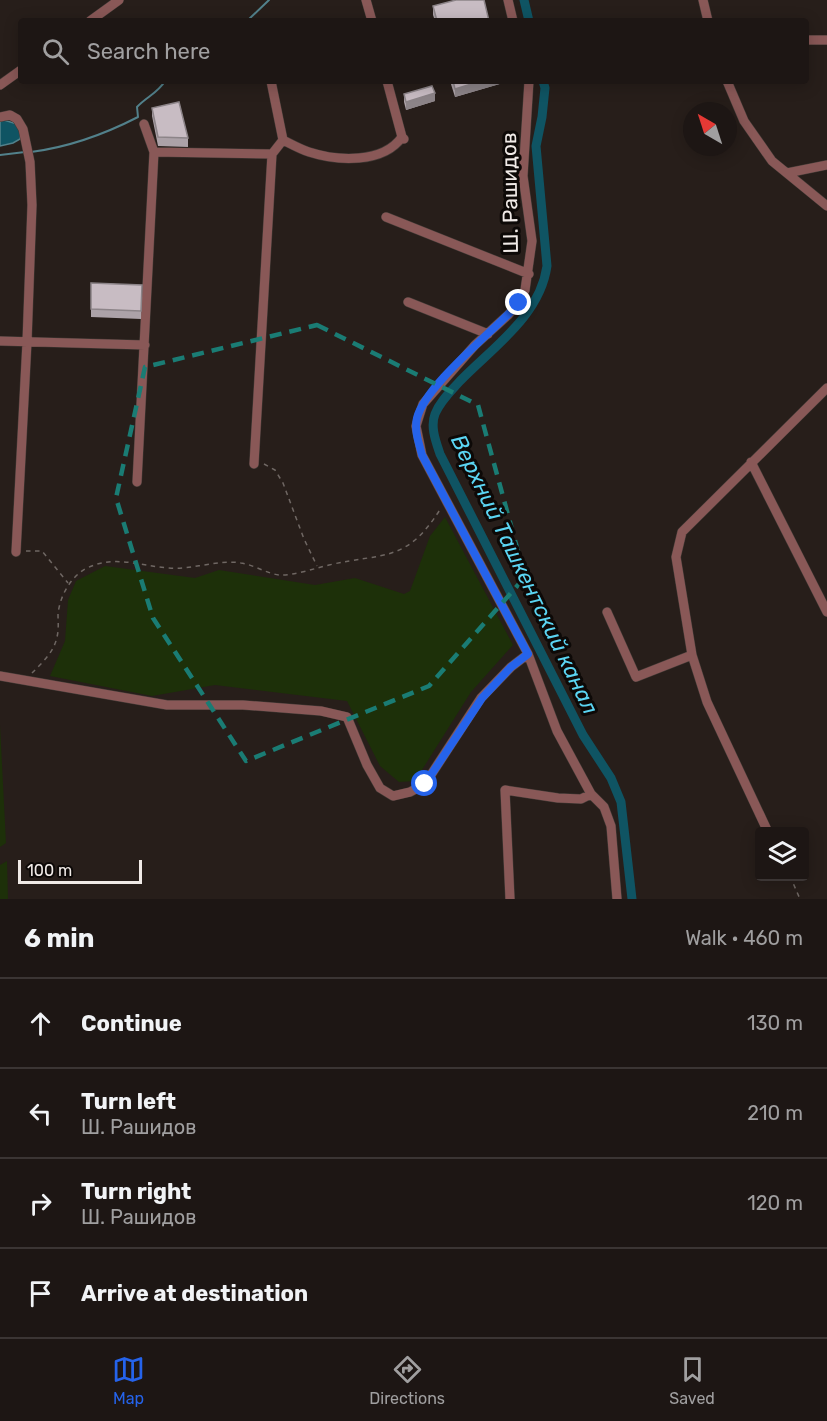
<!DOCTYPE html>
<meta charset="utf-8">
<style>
body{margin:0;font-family:Rubik,sans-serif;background:#251f1d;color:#f1f3f6}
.controls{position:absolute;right:18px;bottom:18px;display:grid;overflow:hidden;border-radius:6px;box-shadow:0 3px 15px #0003}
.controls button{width:54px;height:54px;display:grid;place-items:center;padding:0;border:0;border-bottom:2px solid #3b3534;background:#1d1614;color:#f1f3f6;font:30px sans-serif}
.compass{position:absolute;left:683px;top:102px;width:54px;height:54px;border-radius:50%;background:#1d1614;box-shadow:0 3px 15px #0003;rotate:321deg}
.scale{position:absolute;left:18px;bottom:15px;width:124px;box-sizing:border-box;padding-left:6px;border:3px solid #f0eae7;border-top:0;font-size:16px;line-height:21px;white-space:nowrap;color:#f0eae7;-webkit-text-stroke:4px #0d0907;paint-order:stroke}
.stop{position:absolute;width:18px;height:18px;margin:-14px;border:4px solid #2563eb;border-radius:50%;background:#fff}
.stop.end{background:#2563eb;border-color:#fff;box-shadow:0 2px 6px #0008}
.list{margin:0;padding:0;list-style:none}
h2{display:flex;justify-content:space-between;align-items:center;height:78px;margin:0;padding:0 24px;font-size:26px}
h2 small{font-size:20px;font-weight:400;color:#a09fa0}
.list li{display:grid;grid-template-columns:39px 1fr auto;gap:18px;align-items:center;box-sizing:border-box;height:90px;padding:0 24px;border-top:2px solid #3b3534}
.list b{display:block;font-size:22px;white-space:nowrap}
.list p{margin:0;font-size:20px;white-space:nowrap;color:#a09fa0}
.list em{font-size:20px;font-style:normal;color:#a09fa0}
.icon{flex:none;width:33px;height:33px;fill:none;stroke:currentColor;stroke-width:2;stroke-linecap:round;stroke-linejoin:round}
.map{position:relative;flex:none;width:827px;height:899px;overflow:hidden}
.search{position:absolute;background:#1d1614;box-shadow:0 3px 15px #0003;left:18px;right:18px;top:18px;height:66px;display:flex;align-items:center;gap:15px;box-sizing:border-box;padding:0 21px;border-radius:6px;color:#a09fa0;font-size:22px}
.sheet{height:438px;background:#1d1614}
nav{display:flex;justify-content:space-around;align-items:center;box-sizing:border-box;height:84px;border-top:2px solid #3b3534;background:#1d1614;font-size:16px;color:#a09fa0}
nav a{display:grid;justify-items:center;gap:3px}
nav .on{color:#2563eb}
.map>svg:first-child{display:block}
</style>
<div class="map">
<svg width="827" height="899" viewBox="0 0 827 899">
<rect width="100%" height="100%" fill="#271e1a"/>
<path fill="#1d3009" d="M 445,517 L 513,645 L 471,692 L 415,781 L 399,782 L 380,766 L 347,701 L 215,685 L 152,696 L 50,676 L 65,641 L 68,600 L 76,581 L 105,566 L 195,578 L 219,570 L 315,585 L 355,578 L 404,594 L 410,591 L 430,536 Z
M 0,725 L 6,843 L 0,847 Z
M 7,861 L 8,899 L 0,899 L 0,865 Z"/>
<path fill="#0f5463" stroke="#52818b" stroke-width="1.5" d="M 4,120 L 17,124 L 21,133 L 20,139 L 13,143 L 0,146 L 0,121 Z"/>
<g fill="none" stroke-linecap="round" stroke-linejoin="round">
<path stroke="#52818b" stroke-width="2" d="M 247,21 L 269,0
M 31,152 C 70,147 103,135 138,117 L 137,107 C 146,97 158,93 165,81
M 0,155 L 25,152"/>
<path stroke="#0f5463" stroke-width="9" d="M 524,0 L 529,21
M 543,81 L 545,88 L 542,117 L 536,146 L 547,266 C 540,316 493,347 460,381 C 451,391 440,401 435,414 C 430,427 436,442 440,454 L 583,735 L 611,778 L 621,802 L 632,899"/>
<defs>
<path id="minor" d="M 366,0 L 372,21
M 508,0 L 513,21
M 703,0 L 708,21
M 90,21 L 119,0
M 806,40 L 827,40
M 271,81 L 283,140
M 387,81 L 402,137
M 529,81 L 523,176 L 532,241 L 525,290 L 519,303 L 508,315 L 475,345 L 423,404 L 416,426 L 422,455 L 528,654 L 557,731 L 591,794 L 604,807 L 611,826 L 617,899
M 727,81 L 744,121 L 772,161 L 827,206
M 0,85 L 21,70
M 0,117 L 10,115 L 17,119 L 23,129 L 30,162 L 32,205 L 27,342 L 16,552
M 154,152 L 272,154 L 283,140 C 291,144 300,149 309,152 C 337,161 383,164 402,137 L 404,139
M 787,173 L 827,165
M 386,217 L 529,274
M 408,302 L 488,334
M 0,341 L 145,345
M 751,462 L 827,612
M 254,464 L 272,154
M 137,482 L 154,152 L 144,124
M 607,612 L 636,677 L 692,655
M 0,676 L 167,705 L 243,705 L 321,711 L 347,717 L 367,765 L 380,788 L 393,796 L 410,792 L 425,784 L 481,698 L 511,667 L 528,654
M 768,832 L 707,702 L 692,655 L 676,557 L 682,532 L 827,388
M 510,899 L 505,790 L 558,798 L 581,799 L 591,794"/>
</defs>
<use href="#minor" stroke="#433b37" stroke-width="10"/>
<path stroke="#6f6763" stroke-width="1.5" stroke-dasharray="4.5 4.5" stroke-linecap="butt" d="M 264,464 L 275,470 L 283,483 L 304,539 L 317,566
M 26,551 L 42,551 L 68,583
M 32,673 C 42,663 54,652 57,637 C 59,629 58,621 58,614 C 60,596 70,578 85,569 C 114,554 139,566 169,568 C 193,570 218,559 241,563 C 255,565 267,574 280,575 C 292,576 316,568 329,565 C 384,552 406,564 441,508
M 790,876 L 800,899"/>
<use href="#minor" stroke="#895857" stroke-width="9"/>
</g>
<path fill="#aca2a8" d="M 433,6 L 489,21 L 435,21 L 433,15 Z
M 450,81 L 503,81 L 503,83 L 455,97 Z
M 404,94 L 435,101 L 406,110 L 404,102 Z
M 152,108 L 188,138 L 188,147 L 158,146 L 152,116 Z
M 91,283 L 142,285 L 141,319 L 91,317 Z"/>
<path fill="#8c8488" d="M 481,81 L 503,81 L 503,83 L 455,97 L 455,89 Z
M 435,93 L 435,101 L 406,110 L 406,102 Z"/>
<path fill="#c8bcc3" stroke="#8c8488" stroke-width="1.5" d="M 456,0 L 484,0 L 489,21 L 437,21 L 433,6 Z
M 453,81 L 481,81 L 455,89 Z
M 432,86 L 435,93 L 406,102 L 404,94 Z
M 179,102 L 188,138 L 158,137 L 152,108 Z
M 91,283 L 142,285 L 141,311 L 91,309 Z"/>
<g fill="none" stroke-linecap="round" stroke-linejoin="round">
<path stroke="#2563eb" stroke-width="8" d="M 425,784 L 482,698 L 511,667 L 528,654 L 422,455 C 419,443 414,431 417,418 C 426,384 494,331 519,303"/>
</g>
<path fill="none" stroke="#1a7c74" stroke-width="4.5" stroke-dasharray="12 8" stroke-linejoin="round" d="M 317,325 L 478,405 L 525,577 L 429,686 L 246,761 L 153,618 L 116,498 L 145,367 Z"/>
<g text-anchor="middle" stroke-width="6" stroke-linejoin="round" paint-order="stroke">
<g font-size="21" fill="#f0eae7" stroke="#0d0907">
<text transform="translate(510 193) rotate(-91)" y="7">Ш. Рашидов</text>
</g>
<g font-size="22" font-style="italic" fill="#5bd5f3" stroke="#0d0907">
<text transform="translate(525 574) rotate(64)" y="8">Верхний Ташкентский канал</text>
</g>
</g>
</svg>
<div class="controls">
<button><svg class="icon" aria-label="layers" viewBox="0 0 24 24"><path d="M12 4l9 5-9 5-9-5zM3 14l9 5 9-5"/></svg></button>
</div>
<svg class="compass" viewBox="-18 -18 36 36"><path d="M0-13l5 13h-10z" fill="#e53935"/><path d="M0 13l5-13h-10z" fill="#a09fa0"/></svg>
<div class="scale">100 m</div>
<div class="stop" style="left:425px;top:784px"></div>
<div class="stop end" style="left:519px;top:303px"></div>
<div class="search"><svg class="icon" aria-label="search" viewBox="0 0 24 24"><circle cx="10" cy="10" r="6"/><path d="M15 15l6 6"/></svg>Search here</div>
</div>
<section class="sheet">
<h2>6 min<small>Walk · 460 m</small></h2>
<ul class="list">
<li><svg class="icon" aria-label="ahead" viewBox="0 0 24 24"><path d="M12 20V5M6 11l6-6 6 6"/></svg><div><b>Continue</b></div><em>130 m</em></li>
<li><svg class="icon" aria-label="left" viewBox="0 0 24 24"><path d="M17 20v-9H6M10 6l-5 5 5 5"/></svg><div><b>Turn left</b><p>Ш. Рашидов</p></div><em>210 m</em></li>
<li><svg class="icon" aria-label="right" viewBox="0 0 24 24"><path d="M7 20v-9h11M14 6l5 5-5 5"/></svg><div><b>Turn right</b><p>Ш. Рашидов</p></div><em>120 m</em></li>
<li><svg class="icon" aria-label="arrive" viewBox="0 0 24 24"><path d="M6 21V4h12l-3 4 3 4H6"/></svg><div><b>Arrive at destination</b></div></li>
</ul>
</section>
<nav>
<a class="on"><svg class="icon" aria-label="map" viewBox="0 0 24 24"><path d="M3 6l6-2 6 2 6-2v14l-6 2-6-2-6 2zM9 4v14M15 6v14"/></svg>Map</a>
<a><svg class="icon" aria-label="directions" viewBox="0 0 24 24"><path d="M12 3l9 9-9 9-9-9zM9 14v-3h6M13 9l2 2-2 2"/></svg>Directions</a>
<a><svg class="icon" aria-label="saved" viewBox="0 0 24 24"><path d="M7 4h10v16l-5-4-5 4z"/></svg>Saved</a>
</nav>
